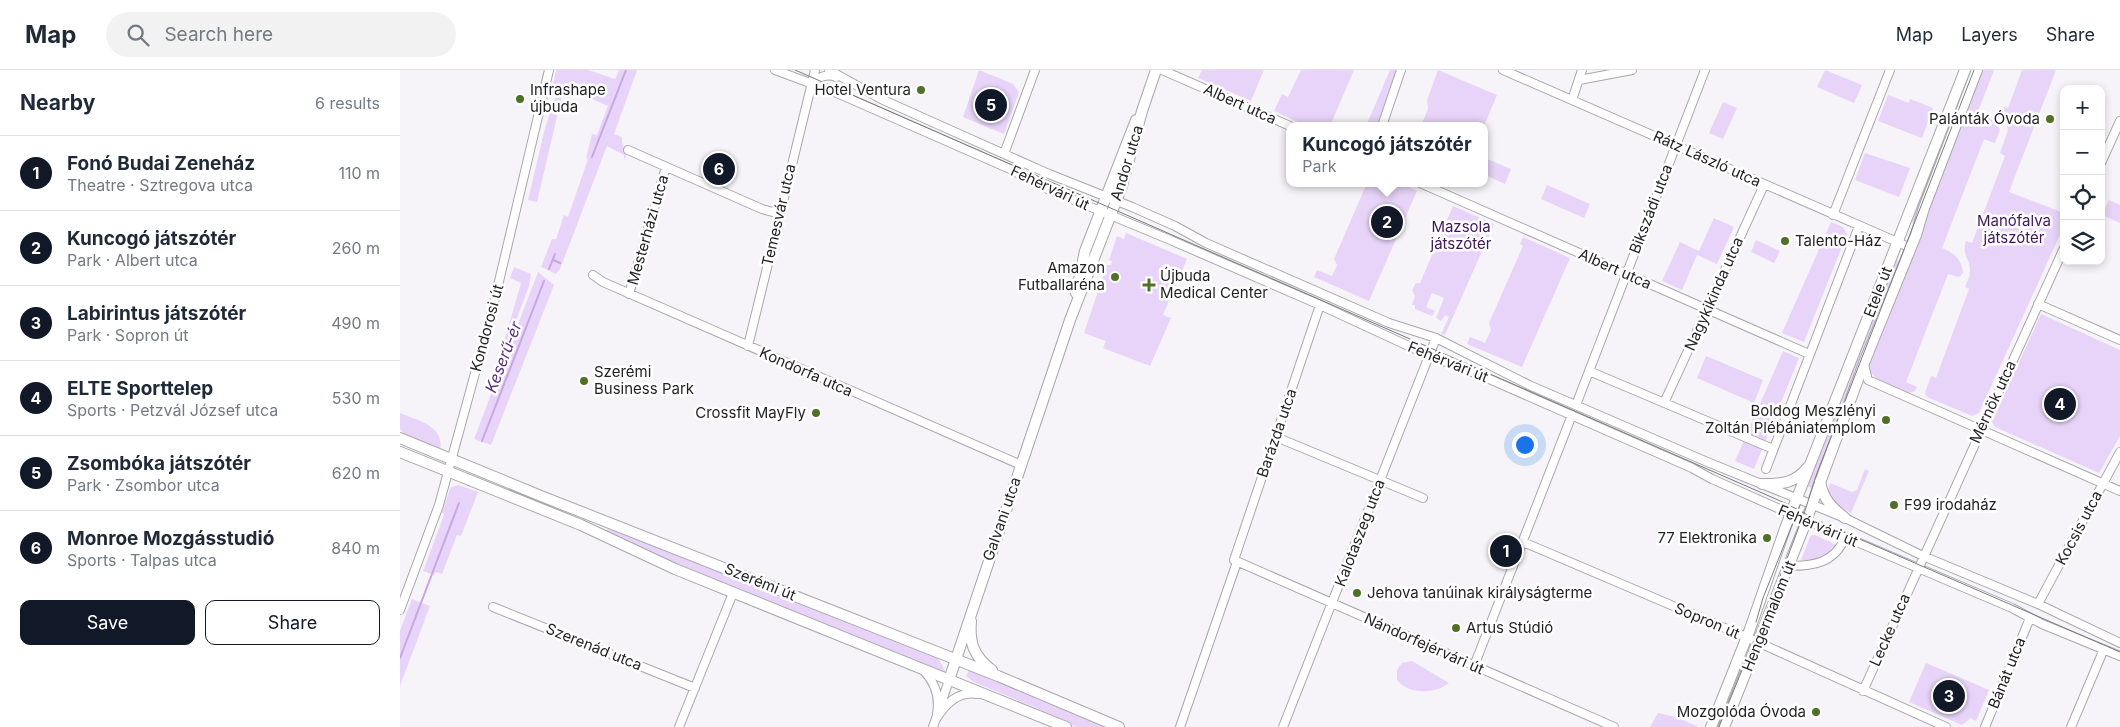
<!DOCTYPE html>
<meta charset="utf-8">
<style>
body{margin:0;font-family:Inter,sans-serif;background:#f2f2f3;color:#1f2937}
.controls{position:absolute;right:15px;top:15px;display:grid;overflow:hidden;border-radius:10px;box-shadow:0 2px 8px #0003}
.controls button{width:45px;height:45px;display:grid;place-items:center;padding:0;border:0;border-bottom:1px solid #e0e1e3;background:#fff;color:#1f2937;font:25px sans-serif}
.you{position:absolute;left:1124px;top:374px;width:18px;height:18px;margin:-12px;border:4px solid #fff;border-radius:50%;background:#1a73e8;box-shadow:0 0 0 8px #1a73e833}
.badge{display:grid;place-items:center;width:32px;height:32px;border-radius:50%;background:#111827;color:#fff;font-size:16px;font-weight:700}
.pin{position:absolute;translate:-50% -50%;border:2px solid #fff;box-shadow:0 1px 5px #0006}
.popup{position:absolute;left:886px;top:52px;width:202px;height:65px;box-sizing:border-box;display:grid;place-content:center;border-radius:10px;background:#fff;filter:drop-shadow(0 1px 4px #0005);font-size:16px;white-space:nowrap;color:#747a83}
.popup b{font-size:19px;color:#1f2937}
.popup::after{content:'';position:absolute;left:50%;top:100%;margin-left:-10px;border:10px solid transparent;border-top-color:#fff}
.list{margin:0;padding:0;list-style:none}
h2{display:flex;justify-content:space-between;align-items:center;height:65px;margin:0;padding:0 20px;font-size:21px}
h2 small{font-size:16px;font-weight:400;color:#747a83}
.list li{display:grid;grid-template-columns:32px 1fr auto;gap:15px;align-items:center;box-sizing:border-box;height:75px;padding:0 20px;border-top:1px solid #e0e1e3}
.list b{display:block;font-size:19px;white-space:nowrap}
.list p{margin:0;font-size:16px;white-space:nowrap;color:#747a83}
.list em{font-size:16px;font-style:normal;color:#747a83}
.actions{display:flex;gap:10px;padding:15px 20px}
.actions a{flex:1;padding:11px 0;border:1px solid #111827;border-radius:10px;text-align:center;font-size:18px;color:#111827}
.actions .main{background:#111827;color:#fff}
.icon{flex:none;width:28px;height:28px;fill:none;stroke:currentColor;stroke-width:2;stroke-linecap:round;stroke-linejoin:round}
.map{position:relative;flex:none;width:1720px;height:657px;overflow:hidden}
header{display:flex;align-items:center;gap:30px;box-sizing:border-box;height:70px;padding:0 25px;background:#fff;border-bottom:1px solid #e0e1e3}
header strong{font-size:24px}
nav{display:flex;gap:28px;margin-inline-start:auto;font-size:18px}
.search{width:350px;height:45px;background:#f2f2f3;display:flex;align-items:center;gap:12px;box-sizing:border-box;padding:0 18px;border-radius:28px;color:#747a83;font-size:19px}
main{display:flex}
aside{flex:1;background:#fff}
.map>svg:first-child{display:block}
</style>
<header>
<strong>Map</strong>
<div class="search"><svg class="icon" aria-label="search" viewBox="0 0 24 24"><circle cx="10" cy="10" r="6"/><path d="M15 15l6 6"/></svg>Search here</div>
<nav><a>Map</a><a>Layers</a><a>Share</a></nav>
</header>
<main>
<aside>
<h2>Nearby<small>6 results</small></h2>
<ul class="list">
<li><span class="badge">1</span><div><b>Fonó Budai Zeneház</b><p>Theatre · Sztregova utca</p></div><em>110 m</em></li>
<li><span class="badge">2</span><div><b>Kuncogó játszótér</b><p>Park · Albert utca</p></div><em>260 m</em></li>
<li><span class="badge">3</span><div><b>Labirintus játszótér</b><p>Park · Sopron út</p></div><em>490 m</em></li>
<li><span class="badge">4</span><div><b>ELTE Sporttelep</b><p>Sports · Petzvál József utca</p></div><em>530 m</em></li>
<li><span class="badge">5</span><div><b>Zsombóka játszótér</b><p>Park · Zsombor utca</p></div><em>620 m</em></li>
<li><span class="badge">6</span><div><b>Monroe Mozgásstudió</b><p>Sports · Talpas utca</p></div><em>840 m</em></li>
</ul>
<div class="actions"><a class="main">Save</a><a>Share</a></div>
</aside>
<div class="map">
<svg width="1720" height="657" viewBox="0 0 1720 657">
<rect width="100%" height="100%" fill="#f6f4f8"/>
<path fill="#e7d4f8" d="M 156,0 L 188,0 L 215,9 L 219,0 L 237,0 L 214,64 L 222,67 C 221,77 229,85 224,90 L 224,85 L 207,76 L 160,199 L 156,204 L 141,197 L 152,169 L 156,169 L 164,145 L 168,147 L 188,89 L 186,88 L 192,64 L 197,65 L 208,36 L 164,17 L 137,132 L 128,130 L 145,58 L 159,16 L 153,14 Z
M 579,0 L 613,14 L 619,22 L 604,64 L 563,47 Z
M 802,0 L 864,0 L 851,31 L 798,8 Z
M 901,0 L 954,0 L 930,56 L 906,56 L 874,41 L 882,24 L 888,27 Z
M 990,0 L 997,0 L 977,56 L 966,56 Z
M 1038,0 L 1097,25 L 1084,56 L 1021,56 L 1028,39 L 1027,30 Z
M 1425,0 L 1462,15 L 1454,33 L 1417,17 Z
M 1569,0 L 1574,0 L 1515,153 L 1511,152 Z
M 1579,0 L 1594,0 L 1577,44 L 1597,52 L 1600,60 L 1595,73 L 1584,69 L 1542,178 C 1554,183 1562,189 1563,203 L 1559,207 L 1548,204 L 1506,312 L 1517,317 L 1515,321 L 1509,323 C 1495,317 1473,312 1468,297 Z
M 1622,0 L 1656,0 L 1609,122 L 1664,143 L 1664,156 L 1579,343 L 1572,346 L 1527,327 L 1525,323 L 1531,306 L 1536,308 L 1569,219 L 1565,217 C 1567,212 1570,207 1570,202 C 1571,189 1561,186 1566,171 L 1572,173 L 1605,86 L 1600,83 L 1608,60 L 1602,39 L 1603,37 L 1608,38 Z
M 1488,25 L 1509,33 L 1510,29 L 1533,38 L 1522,68 L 1478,51 Z
M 1323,32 L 1337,38 L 1323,69 L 1309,63 Z
M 1465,83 L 1510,98 L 1499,127 L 1455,110 Z
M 1085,88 L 1111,99 L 1105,114 L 1085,105 Z
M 967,113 L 1001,113 L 1017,121 L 969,231 L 914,207 L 917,200 L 932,206 L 937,195 L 934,189 Z
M 1147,115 L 1190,134 L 1184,148 L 1141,129 Z
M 1709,130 L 1720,135 L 1720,153 L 1702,145 Z
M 1053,136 L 1094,154 L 1045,265 L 1041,264 L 1049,247 L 1045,245 L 1041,251 L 1036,248 L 1044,228 L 1032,223 L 1026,237 L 1035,241 L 1032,246 L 1015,239 L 1015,235 L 1012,235 L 1015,226 L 1012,220 L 1016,213 L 1020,213 Z
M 1314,148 L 1334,157 L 1317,194 L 1297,185 L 1282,220 L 1262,211 L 1280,172 L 1299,181 Z
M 1431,152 L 1443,157 L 1447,164 L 1404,272 L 1382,263 Z
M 726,163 L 787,189 L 763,245 L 771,248 L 750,296 L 703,278 L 706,271 L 684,263 L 707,195 L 711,195 L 712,191 L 709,190 L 717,166 L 724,169 Z
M 1123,167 L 1170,188 L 1122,297 L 1067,274 L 1070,267 L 1085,273 L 1091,260 L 1089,253 L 1123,176 L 1120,174 Z
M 1356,170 L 1380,181 L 1374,193 L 1351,182 Z
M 1495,190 L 1499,191 L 1412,418 L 1407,416 Z
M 114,197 L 131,204 L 129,216 L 105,280 L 102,279 L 121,213 L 110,208 Z
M 138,202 L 154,215 L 91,375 L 74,369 Z
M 1641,244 L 1720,280 L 1720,366 L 1699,403 L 1595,357 L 1592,352 Z
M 1383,281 L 1399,288 L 1354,399 L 1335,391 Z
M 1306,286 L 1363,310 L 1354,333 L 1297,308 Z
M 0,343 C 17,350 45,356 40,380 L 6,366 L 0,359 Z
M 1465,399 L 1469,401 L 1451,443 C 1439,438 1434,432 1428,421 L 1430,413 L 1452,422 L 1457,420 Z
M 58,415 L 78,422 L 61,466 L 57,465 L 42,504 L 36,502 L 34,505 L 23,501 L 44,445 L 42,442 L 50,419 L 49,418 Z
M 207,459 L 233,467 L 533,585 L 540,591 L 546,603 L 275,495 L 206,462 Z
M 1412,465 L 1415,465 L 1438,476 L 1435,480 L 1433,477 C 1426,487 1415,493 1401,490 L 1410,467 Z
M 12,529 L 30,536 L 0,616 L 0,561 Z
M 1012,591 L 1049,613 C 1036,624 1008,625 997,610 L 997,600 L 1002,593 Z
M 1526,593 L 1589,620 L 1576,651 L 1571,648 L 1562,655 L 1509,632 Z
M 569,600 L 709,657 L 676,657 L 632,636 L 574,612 L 566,606 Z
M 1258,643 L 1276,647 L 1299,657 L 1250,657 Z"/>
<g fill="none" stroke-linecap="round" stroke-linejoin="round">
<path stroke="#c8a6e3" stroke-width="2" d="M 192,87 L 226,0
M 153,190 L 160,193
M 149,199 L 155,184
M 82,371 L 144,211
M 0,588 L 59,433"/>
<defs>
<path id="minor" d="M 375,0 L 437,23 L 610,99 L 645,118 L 768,169 L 920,235 L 1028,285 L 1080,305 L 1292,398 L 1312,409 L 1382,440 L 1612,538 L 1642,554 L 1720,586
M 429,0 L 481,29 L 548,59 L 649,104 L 732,137 L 775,156 L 806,173 L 989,253 L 1036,268 L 1129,315 L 1305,391 L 1445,448 L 1523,486 L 1638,534 L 1720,573
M 762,0 L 890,56
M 1103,0 L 1511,178
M 1179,10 L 1232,0
M 411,14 C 418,7 426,3 436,7
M 1172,30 L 1182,0
M 982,56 L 1001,0
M 228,80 L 362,139 L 380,144
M 604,84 L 635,0
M 1701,93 L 1720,51
M 1020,113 L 1409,284
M 1433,145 L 1490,0
M 193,205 L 203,212 L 621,395
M 229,224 L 266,97
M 1638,234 L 1720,270
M 920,235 L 834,490 L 1214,657
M 348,276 L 415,0
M 1464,295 L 1468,310 L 1720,421
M 1189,301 L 1373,379
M 1264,333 L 1364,115
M 1176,335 L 1305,0
M 876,367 L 1023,428
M 1366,399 L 1459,156
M 1123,472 L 1353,570 L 1546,657
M 1389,496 C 1414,496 1434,493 1445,468
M 1638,534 L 1720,382
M 93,537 L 295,618
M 0,540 L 39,435 L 92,241 L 149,0
M 1074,596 L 1172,345
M 523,600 C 536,613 540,627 537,644
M 1463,621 L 1664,178
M 536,649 C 546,633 558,621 578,624
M 279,657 L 333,523
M 533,657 L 549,610
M 780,657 L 837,492
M 883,657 L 1036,268
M 1585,657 L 1630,548
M 1671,657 L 1704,579"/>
<path id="major" d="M 676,223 L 685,181 L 736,50
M 0,368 L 141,426 L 598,606 L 719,657
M 0,382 L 181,455 L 275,499 L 666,657
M 1420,411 C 1423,429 1431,437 1445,448
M 1362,414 C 1381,414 1395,414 1408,397
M 571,551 C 569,573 574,587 592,600
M 549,610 L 670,250 L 722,116 L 742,41 L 756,0
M 1311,657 L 1350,559 L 1386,456 L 1565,0
M 1324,657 L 1402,462 L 1464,293 L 1516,165 L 1524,138 L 1577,0"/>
</defs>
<use href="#minor" stroke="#a9a7ab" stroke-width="10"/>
<use href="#major" stroke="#a9a7ab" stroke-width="12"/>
<use href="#minor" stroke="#fff" stroke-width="8"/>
<use href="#major" stroke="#fff" stroke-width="10"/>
<path stroke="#7c7b7d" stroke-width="1" d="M 395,0 L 1385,433 L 1425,454 L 1720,582
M 1356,552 L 1363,528 L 1400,435
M 1319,657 C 1346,589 1375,522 1400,454 C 1407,437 1411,420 1417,403 L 1574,0"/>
</g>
<g fill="#517027" stroke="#fff" stroke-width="2">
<circle cx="521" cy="20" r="5"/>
<circle cx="120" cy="29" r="5"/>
<circle cx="1650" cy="49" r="5"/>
<circle cx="1385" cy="171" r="5"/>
<circle cx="715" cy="207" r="5"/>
<path d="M746.5 207.5h5v5h5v5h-5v5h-5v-5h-5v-5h5z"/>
<circle cx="184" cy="311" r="5"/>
<circle cx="416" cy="343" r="5"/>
<circle cx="1486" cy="350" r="5"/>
<circle cx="1494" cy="435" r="5"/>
<circle cx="1367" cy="468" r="5"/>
<circle cx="957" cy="523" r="5"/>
<circle cx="1056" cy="558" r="5"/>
<circle cx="1416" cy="642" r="5"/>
</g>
<g text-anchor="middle" stroke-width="5" stroke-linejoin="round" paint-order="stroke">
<g font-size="15" fill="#201f21" stroke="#fff" text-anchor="start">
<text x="130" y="25">Infrashape<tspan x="130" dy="17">újbuda</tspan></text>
<text x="511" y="25" text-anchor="end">Hotel Ventura</text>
<text x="1640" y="54" text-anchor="end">Palánták Óvoda</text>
<text x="1395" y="176">Talento-Ház</text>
<text x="705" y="203" text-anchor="end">Amazon<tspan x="705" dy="17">Futballaréna</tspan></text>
<text x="760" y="211">Újbuda<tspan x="760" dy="17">Medical Center</tspan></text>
<text x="194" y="307">Szerémi<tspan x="194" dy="17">Business Park</tspan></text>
<text x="1476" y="346" text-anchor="end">Boldog Meszlényi<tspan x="1476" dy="17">Zoltán Plébániatemplom</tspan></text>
<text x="406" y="348" text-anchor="end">Crossfit MayFly</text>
<text x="1504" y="440">F99 irodaház</text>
<text x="1357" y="473" text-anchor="end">77 Elektronika</text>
<text x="967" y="528">Jehova tanúinak királyságterme</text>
<text x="1066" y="563">Artus Stúdió</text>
<text x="1406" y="647" text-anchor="end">Mozgolóda Óvoda</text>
</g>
<g font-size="15" fill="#201f21" stroke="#fff">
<text transform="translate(840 34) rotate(24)" y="5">Albert utca</text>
<text transform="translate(1307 89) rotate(24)" y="5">Rátz László utca</text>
<text transform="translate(727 93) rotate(-73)" y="5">Andor utca</text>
<text transform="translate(650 118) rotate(25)" y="5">Fehérvári út</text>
<text transform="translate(1251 139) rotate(-69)" y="5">Bikszádi utca</text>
<text transform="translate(379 145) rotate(-77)" y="5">Temesvár utca</text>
<text transform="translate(248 160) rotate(-74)" y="5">Mesterházi utca</text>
<text transform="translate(1215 199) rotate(24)" y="5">Albert utca</text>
<text transform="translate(1478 222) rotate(-69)" y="5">Etele út</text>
<text transform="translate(1314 224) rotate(-66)" y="5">Nagykikinda utca</text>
<text transform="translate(87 258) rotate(-75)" y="5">Kondorosi út</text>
<text transform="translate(1048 292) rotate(22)" y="5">Fehérvári út</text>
<text transform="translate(406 302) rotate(24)" y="5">Kondorfa utca</text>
<text transform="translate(1593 332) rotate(-65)" y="5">Mérnök utca</text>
<text transform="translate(877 363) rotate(-71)" y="5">Barázda utca</text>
<text transform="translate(602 449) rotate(-71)" y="5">Galvani utca</text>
<text transform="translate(1418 456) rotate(23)" y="5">Fehérvári út</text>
<text transform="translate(1679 458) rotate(-62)" y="5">Kocsis utca</text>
<text transform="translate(960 463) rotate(-69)" y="5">Kalotaszeg utca</text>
<text transform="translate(360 512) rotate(22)" y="5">Szerémi út</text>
<text transform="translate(1369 546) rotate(-68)" y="5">Hengermalom út</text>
<text transform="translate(1307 551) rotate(23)" y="5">Sopron út</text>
<text transform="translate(1490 560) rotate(-66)" y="5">Lecke utca</text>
<text transform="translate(1024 574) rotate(24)" y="5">Nándorfejérvári út</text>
<text transform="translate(194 577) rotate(22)" y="5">Szerenád utca</text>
<text transform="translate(1607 603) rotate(-68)" y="5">Bánát utca</text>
</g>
<g font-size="15" fill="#42165d" stroke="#fff">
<text x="1614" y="156">Manófalva<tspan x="1614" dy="17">játszótér</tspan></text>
<text x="1061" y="162">Mazsola<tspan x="1061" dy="17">játszótér</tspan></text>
</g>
<g font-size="16" font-style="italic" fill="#5c3179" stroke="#fff">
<text transform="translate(103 287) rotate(-69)" y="6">Keserű-ér</text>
</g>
</g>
</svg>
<div class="controls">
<button>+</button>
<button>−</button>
<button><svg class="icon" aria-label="locate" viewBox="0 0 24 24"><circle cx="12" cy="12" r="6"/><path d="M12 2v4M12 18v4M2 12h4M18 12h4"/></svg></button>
<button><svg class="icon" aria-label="layers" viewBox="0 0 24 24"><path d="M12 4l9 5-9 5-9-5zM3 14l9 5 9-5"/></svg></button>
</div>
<div class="you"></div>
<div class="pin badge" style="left:1106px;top:481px">1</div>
<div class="pin badge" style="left:987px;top:152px">2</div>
<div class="popup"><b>Kuncogó játszótér</b>Park</div>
<div class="pin badge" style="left:1549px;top:626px">3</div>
<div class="pin badge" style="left:1660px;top:334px">4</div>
<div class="pin badge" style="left:591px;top:35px">5</div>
<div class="pin badge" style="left:319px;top:99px">6</div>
</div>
</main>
